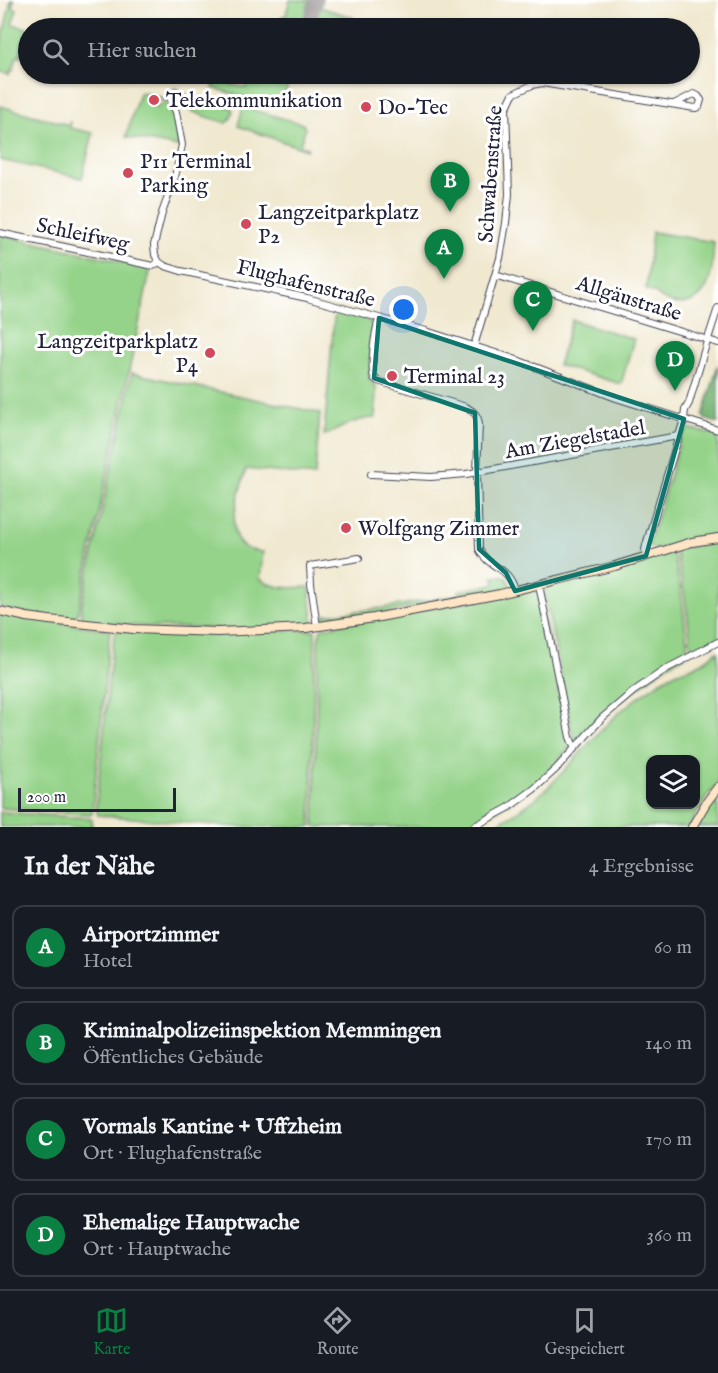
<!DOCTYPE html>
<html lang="de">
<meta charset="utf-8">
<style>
body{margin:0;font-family:"IM FELL English",serif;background:#20242c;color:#f1f3f6}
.controls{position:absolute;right:18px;bottom:18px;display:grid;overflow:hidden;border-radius:12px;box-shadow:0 2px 4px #0004}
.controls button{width:54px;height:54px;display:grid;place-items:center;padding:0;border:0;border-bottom:2px solid #363941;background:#171b24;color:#f1f3f6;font:30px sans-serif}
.scale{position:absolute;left:18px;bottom:15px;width:158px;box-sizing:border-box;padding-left:6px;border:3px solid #22223b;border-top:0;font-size:16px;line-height:21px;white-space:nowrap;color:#22223b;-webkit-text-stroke:4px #fff;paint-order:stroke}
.you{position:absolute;left:404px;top:310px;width:21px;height:21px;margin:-15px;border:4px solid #fff;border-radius:50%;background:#1a73e8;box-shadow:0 0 0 9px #1a73e833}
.badge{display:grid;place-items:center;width:39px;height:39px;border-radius:50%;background:#0b8043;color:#fff;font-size:20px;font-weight:700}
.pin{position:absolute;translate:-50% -50px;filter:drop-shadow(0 2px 3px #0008)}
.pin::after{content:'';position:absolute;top:32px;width:21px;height:18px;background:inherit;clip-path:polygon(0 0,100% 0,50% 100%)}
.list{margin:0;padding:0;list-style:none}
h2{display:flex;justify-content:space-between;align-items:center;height:78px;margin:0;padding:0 24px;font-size:26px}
h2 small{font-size:20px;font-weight:400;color:#9ea1a6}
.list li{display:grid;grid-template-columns:39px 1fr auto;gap:18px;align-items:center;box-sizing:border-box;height:84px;margin:0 12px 12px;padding:0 12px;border:2px solid #363941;border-radius:12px}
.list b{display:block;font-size:22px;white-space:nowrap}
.list p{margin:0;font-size:20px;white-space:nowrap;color:#9ea1a6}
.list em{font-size:20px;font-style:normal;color:#9ea1a6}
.icon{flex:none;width:33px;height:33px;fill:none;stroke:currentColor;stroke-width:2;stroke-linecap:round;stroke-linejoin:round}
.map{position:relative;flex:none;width:718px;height:827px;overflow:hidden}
.search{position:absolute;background:#171b24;box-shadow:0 2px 4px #0004;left:18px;right:18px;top:18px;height:66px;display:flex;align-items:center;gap:15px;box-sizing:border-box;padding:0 21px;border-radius:33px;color:#9ea1a6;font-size:22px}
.sheet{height:462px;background:#171b24}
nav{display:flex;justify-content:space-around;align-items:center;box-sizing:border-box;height:84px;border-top:2px solid #363941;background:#171b24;font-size:16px;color:#9ea1a6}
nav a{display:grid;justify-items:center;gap:3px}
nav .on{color:#0b8043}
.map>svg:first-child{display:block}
</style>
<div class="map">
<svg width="718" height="827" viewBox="0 0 718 827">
<rect width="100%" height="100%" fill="#fff"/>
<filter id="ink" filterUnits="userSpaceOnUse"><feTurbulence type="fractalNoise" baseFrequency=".0167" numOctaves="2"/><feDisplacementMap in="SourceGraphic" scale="12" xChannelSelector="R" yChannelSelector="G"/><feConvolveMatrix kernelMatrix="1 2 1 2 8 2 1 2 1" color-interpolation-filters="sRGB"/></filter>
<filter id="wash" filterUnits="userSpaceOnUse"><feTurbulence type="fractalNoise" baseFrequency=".008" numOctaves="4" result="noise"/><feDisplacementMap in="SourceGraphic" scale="24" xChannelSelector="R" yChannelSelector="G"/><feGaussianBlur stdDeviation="1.35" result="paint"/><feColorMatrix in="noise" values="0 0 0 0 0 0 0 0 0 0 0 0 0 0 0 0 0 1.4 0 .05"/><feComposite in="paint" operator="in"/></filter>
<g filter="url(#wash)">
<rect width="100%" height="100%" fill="#f0e8cf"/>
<path fill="#94d389" stroke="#5b7a62" stroke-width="1.5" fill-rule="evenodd" d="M 11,0 L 14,0 L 12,8 L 17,9 L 12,24 L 27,28 L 20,55 L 27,57 L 28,55 L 28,59 L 17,56 L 13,70 L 11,70 L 10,74 L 0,71 L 0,50 Z
M 290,0 L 310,0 L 302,28 L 278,28 L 282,16 L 285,17 Z
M 319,7 L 352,17 L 354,19 L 352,28 L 313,28 Z
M 250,74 L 291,74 L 283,101 L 276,105 L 271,105 L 213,88 L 216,80 L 246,88 Z
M 174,88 L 180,90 L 180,93 L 232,108 C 234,112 231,121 226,123 C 208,116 174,112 174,88 Z
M 144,92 L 163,98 L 168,101 L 162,101 L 160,97 L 158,97 L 157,98 L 153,98 L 151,102 L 156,104 L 155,107 L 157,108 L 160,104 L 170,105 C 176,118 180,133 179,147 L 126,137 L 139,93 Z
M 0,106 L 69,125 L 70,121 L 70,128 L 93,133 L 82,178 L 0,160 Z
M 243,107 L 303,124 L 305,129 L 300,145 L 308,148 L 307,150 L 238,126 Z
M 652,232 L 714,242 C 712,263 714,290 693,301 C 685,304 678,305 670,302 C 659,299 657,291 646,290 Z
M 0,235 L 147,267 L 150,272 L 77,616 L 73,619 L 42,616 L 0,608 Z
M 338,311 L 364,318 L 372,323 L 373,329 L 369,378 L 370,381 L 376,386 L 375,418 C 363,418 352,422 342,427 C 336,430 331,434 324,435 L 334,318 Z
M 572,320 L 634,339 L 621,384 L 558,365 Z
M 132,373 L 320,413 L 315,476 L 246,469 C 241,489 223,534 244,547 C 250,551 257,551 263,552 L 260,579 C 277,590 290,588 309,587 L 313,619 L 312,624 L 255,629 L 151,627 L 84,620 L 81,617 L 81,608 Z
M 688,428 L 707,433 L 718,433 L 718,538 L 656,549 L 652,548 L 649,545 L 650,540 L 682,435 Z
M 718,541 L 718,640 L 694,651 L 691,648 C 688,614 683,582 675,549 Z
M 672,550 C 681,584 685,618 688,654 L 669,664 L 600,717 L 581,737 L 576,740 L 573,736 L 544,592 L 549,586 Z
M 502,576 L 505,576 L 510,584 L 509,589 L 357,618 L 323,622 L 322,621 L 325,615 L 383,608 L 459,595 L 459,591 L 494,584 L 496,581 L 493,577 Z
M 530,590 L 537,591 L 539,594 L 568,737 L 569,749 L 537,782 L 519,797 L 467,827 L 314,827 L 318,641 L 320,631 L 322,628 Z
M 0,613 L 110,630 L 92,814 L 0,808 Z
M 315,630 L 311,827 L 236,827 L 98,815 L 96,808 L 111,657 L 115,631 Z
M 718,651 L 718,783 L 706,798 L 689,827 L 491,827 C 510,816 529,806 544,791 C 572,766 593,735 621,711 C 636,698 660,680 678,672 C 685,669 692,668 699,664 C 707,660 711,655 718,651 ZM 650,760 L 696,760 L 696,804 L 650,804 Z
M 718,793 L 718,827 L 696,827 Z
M 0,812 L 88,818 L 92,820 L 92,827 L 0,827 Z"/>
<path fill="#77b575" stroke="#4c6c58" stroke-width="1.5" d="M 718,365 L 718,423 L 705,419 L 703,416 Z"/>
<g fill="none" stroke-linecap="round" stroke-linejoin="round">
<path stroke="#898585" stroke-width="14" d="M 308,28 L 316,0"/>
</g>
</g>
<g filter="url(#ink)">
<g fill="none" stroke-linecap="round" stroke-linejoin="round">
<defs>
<path id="street" d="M 0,233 L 153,266 L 159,262
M 159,262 L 165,266 L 181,271 L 307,298 L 426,331 L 517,360 L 616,398 L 718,430
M 159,262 L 155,255 L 154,245 L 162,213 L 175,177 L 182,145 L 176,112 L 169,95
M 495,275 L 718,343
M 379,318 C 375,333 370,364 374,378 L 378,381 L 466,407 C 474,412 478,415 479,424 L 477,472 L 479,549 C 489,570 509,565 515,591
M 474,346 L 500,258 L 506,223 L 509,194 L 506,109 L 513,94 L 532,85 L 542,83 L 695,108 L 699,107 L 701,100 L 698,96 L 694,94 L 674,104
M 371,474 L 431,477 L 466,474 L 678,436
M 646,556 L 645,550 L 646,545 L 684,419 L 685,410 L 689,403 L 705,348 L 718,308
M 539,585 L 570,737 L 574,747
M 317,627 L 311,584 L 310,566 L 359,558
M 473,827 L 508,808 L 534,789 L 556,769 L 602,718 L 634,691 L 666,669 L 718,642"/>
<path id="secondary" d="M 0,611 L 27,617 L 49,620 L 134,629 L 218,632 L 306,628 L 374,618 L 500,594 L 615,566 L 692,542 L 718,538
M 692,827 L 706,803 L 718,787"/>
</defs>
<use href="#street" stroke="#414051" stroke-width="8"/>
<use href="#secondary" stroke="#414051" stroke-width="10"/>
<use href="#street" stroke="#fff" stroke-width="6"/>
<use href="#secondary" stroke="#fde5c5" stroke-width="8"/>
</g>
</g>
<path fill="#0f766e" fill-opacity="0.2" stroke="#0f766e" stroke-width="4.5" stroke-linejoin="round" d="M 379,318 L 684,419 L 646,556 L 515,591 L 506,573 L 479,549 L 475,413 L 374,378 Z"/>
<g fill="#d1495b" stroke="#fff" stroke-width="2">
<circle cx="154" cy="100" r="6"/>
<circle cx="366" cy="107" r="6"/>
<circle cx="128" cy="173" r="6"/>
<circle cx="246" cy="224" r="6"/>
<circle cx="210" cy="353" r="6"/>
<circle cx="392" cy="376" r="6"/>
<circle cx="346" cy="528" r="6"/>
</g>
<g text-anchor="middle" stroke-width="6" stroke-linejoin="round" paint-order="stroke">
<g font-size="21" fill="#22223b" stroke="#fff" text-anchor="start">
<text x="166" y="107">Telekommunikation</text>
<text x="378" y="114">Do-Tec</text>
<text x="140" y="168">P11 Terminal<tspan x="140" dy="24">Parking</tspan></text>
<text x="258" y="219">Langzeitparkplatz<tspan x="258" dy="24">P2</tspan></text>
<text x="198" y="348" text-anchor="end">Langzeitparkplatz<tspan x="198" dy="24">P4</tspan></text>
<text x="404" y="383">Terminal 23</text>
<text x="358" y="535">Wolfgang Zimmer</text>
</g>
<g font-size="21" fill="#22223b" stroke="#fff">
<text transform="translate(490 174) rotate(-86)" y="7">Schwabenstraße</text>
<text transform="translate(83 234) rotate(12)" y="7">Schleifweg</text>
<text transform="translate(306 283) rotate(14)" y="7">Flughafenstraße</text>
<text transform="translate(629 298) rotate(17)" y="7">Allgäustraße</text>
<text transform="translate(575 439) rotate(-10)" y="7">Am Ziegelstadel</text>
</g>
</g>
</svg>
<div class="controls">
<button><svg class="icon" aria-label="layers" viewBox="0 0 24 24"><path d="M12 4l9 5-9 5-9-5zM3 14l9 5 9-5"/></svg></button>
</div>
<div class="scale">200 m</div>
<div class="you"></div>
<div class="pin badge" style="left:444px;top:279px">A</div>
<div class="pin badge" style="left:450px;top:212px">B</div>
<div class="pin badge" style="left:533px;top:331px">C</div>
<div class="pin badge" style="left:675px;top:391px">D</div>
<div class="search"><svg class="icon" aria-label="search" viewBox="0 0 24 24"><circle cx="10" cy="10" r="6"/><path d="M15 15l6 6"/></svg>Hier suchen</div>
</div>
<section class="sheet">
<h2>In der Nähe<small>4 Ergebnisse</small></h2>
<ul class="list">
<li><span class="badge">A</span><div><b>Airportzimmer</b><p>Hotel</p></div><em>60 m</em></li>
<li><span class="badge">B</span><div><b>Kriminalpolizeiinspektion Memmingen</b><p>Öffentliches Gebäude</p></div><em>140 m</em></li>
<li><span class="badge">C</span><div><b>Vormals Kantine + Uffzheim</b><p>Ort · Flughafenstraße</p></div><em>170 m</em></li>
<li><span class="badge">D</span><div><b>Ehemalige Hauptwache</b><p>Ort · Hauptwache</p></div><em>360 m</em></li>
</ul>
</section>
<nav>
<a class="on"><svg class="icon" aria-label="map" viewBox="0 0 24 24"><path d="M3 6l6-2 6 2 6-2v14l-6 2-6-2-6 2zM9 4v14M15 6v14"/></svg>Karte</a>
<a><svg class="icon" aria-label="directions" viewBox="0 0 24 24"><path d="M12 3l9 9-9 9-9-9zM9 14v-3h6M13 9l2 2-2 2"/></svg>Route</a>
<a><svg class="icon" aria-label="saved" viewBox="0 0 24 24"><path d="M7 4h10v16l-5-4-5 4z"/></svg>Gespeichert</a>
</nav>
